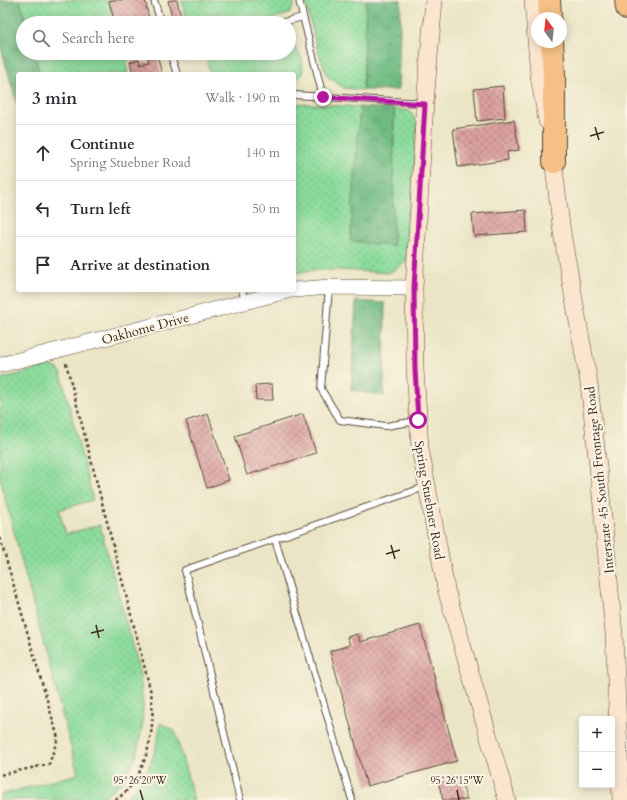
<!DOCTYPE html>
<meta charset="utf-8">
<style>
body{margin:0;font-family:Cardo,serif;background:#f7f7f7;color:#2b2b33}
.controls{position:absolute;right:12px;bottom:12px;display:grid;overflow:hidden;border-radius:4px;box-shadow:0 2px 10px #0003}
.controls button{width:36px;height:36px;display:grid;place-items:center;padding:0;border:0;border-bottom:1px solid #e1e1e2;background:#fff;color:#2b2b33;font:20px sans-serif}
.compass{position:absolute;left:531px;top:12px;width:36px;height:36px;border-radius:50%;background:#fff;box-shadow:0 2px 10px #0003;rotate:345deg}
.stop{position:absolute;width:12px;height:12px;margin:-9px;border:3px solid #b5179e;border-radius:50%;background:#fff}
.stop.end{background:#b5179e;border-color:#fff;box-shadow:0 1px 4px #0008}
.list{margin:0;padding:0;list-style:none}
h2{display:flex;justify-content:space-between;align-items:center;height:52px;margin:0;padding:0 16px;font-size:17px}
h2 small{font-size:13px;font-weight:400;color:#7c7c81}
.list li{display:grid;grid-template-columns:26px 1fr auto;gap:12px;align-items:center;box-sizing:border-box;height:56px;padding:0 16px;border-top:1px solid #e1e1e2}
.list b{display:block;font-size:15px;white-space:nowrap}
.list p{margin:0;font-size:13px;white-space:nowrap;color:#7c7c81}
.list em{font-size:13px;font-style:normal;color:#7c7c81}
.icon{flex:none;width:22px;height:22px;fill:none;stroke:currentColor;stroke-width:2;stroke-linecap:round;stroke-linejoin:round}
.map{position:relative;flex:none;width:627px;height:800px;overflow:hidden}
.search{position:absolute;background:#fff;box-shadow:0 2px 10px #0003;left:16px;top:16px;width:280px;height:44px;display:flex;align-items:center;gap:10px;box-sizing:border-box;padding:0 14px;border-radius:22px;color:#7c7c81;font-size:15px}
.panel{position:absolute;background:#fff;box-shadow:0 2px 10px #0003;left:16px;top:72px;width:280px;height:220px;border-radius:4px}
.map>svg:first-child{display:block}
</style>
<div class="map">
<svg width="627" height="800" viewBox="0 0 627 800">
<defs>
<pattern id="grass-dots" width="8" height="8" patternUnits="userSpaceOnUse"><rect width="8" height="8" fill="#8bdb9b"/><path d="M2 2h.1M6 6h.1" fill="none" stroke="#79bc85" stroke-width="1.8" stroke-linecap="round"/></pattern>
<pattern id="forest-crowns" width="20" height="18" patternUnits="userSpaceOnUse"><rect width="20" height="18" fill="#70bb83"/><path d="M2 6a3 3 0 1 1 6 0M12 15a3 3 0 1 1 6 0" fill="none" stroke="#5d986b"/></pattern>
<pattern id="building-cross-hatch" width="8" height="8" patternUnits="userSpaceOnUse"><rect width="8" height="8" fill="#dca2a0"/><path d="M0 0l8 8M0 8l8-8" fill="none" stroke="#b48482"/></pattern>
</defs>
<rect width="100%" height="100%" fill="#fcf5e5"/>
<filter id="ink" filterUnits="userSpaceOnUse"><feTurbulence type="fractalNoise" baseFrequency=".025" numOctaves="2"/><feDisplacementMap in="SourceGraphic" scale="8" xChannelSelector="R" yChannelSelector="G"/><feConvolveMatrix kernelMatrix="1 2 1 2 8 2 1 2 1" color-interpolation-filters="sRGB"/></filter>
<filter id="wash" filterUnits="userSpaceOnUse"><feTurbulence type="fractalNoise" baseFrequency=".012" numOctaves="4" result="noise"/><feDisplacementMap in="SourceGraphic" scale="16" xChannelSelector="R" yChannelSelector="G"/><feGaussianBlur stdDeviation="0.9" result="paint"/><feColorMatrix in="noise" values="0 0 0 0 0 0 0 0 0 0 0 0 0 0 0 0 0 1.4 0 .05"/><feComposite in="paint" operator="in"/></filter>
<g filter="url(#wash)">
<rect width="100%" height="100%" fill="#ebe5c6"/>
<path fill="url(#grass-dots)" stroke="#63825c" d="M 20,0 L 113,0 L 109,1 L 115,23 L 26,23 Z
M 181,0 L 293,0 L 294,6 L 289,14 L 255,23 L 221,23 L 223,22 L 220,13 L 211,15 L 213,23 L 180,23 L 187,21 Z
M 305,0 L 366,0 L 363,90 L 344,88 L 327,76 L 317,48 Z
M 289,43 C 302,53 304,59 302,75 L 294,82 L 294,74 L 211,74 C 208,67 205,59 209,53 L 289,53 Z
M 34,53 L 141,53 L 131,58 L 126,63 L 128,74 L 40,74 Z
M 294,103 L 360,107 L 351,241 L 393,246 L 394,109 L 410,111 L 417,122 L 410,247 L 406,262 L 389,273 L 341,270 L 312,270 L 294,273 Z
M 50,366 L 57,368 L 61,373 L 93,500 L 59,510 L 66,534 L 100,525 L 140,675 L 143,704 L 142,728 L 136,758 L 124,780 L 100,800 L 0,800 L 0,795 L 78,774 L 0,479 L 0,379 Z
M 160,723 L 175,731 L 194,800 L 124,800 C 147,778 157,754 160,723 Z"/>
<path fill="url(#forest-crowns)" stroke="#567250" d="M 0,0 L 20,0 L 26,23 L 23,23 L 23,53 L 34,53 L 40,74 L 18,74 L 18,108 L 0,44 Z
M 366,0 L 401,0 L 398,90 L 363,90 Z
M 360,107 L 394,109 L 393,246 L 350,241 Z
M 356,301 L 385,303 L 384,396 L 351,390 Z"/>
<g id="blocks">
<path fill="url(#building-cross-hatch)" d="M 113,0 L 145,0 L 150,23 L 115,23 L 109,1 Z
M 173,0 L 177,0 L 181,17 L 173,20 L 168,1 Z
M 157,55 L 162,74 L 133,74 L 130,62 L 139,59 L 140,64 L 149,62 L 148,58 Z
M 503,86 L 505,118 L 477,121 L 474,89 Z
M 514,120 L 519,150 L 507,152 L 508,160 L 458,167 L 453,129 Z
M 526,210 L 527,232 L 474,236 L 472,214 Z
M 272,384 L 273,400 L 256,400 L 255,385 Z
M 208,414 L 229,480 L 207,488 L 186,421 Z
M 303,414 L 316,453 L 247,475 L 235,436 Z
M 420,625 L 457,761 L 367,786 L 330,651 L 350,645 L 347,637 L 358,634 L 360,642 Z
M 459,775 L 467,800 L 443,800 L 438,781 Z"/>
</g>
</g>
<g filter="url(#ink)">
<use href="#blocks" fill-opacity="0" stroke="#554637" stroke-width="1"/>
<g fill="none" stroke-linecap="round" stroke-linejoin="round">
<defs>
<path id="service" d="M 154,0 L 161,23
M 299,0 L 323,97
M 280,23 L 303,17
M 170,53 L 177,74
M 294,95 L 424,103
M 329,287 L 321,389 L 340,420 L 386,426 L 417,421
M 242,290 L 245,301
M 275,539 L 352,800
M 240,800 L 185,570 L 425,487"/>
<path id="tertiary" d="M 294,290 L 329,287 L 414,288
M 0,365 L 291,290"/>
<path id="secondary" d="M 434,0 L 425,103 L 414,288 L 415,369 L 420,448 L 446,589 L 507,800
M 533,0 L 539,76 L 547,121
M 552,151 L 562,233 L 589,383 L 600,485 L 614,634 L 621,800"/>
<path id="motorway" d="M 549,0 L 550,18
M 626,0 L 627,8
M 552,42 L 554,75 L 554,162"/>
</defs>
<use href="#service" stroke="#554637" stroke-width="8"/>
<use href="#tertiary" stroke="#554637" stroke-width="16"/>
<use href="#secondary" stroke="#554637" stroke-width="18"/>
<use href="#motorway" stroke="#554637" stroke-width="24"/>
<path stroke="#554637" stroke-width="2.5" stroke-dasharray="3 3" stroke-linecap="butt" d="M 66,363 L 146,673 C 148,682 152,693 152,703 C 155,735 144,783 115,800
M 0,538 L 58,738 L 49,764 L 0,775"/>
<use href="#service" stroke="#fff" stroke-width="6"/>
<use href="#tertiary" stroke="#fff" stroke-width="15"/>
<use href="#secondary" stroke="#fbe5cf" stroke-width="17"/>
<use href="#motorway" stroke="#f5bf86" stroke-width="22"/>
</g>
</g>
<g fill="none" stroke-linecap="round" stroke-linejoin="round" filter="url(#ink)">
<path stroke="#b5179e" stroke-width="5" d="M 323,97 L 425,104 L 414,288 L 415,369 L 418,420"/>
</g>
<path fill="none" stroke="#3b2a1e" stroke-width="1.5" d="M 595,127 L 599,140M 590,136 L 604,132M 391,545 L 395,559M 386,554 L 400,550M 96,625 L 99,638M 91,633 L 104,630M 140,790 L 143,800M 457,790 L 459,800"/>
<g text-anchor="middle" stroke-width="4" stroke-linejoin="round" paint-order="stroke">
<g font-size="13" fill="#3b2a1e" stroke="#fcf5e5">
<text transform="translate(145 328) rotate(-15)" y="5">Oakhome Drive</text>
<text transform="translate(599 480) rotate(-96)" y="5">Interstate 45 South Frontage Road</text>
<text transform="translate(430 500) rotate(80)" y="5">Spring Stuebner Road</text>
</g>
</g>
<g font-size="10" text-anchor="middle" fill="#3b2a1e" stroke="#fcf5e5" stroke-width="4" stroke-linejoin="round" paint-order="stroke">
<text x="140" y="784">95°26'20"W</text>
<text x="457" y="784">95°26'15"W</text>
</g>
</svg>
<div class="controls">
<button>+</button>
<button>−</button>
</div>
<svg class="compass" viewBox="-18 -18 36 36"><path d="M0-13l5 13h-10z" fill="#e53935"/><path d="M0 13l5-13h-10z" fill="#7c7c81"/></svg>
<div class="stop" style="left:418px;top:420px"></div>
<div class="stop end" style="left:323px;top:97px"></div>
<div class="search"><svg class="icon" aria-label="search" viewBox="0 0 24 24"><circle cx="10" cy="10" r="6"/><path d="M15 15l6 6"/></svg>Search here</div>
<section class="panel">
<h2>3 min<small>Walk · 190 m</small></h2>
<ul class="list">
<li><svg class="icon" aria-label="ahead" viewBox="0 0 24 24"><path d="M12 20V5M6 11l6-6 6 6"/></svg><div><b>Continue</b><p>Spring Stuebner Road</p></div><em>140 m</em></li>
<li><svg class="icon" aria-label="left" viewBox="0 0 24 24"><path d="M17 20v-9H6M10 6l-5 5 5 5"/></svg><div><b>Turn left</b></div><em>50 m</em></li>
<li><svg class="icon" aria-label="arrive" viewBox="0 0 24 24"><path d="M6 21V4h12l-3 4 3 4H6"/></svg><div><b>Arrive at destination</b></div></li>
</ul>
</section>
</div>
